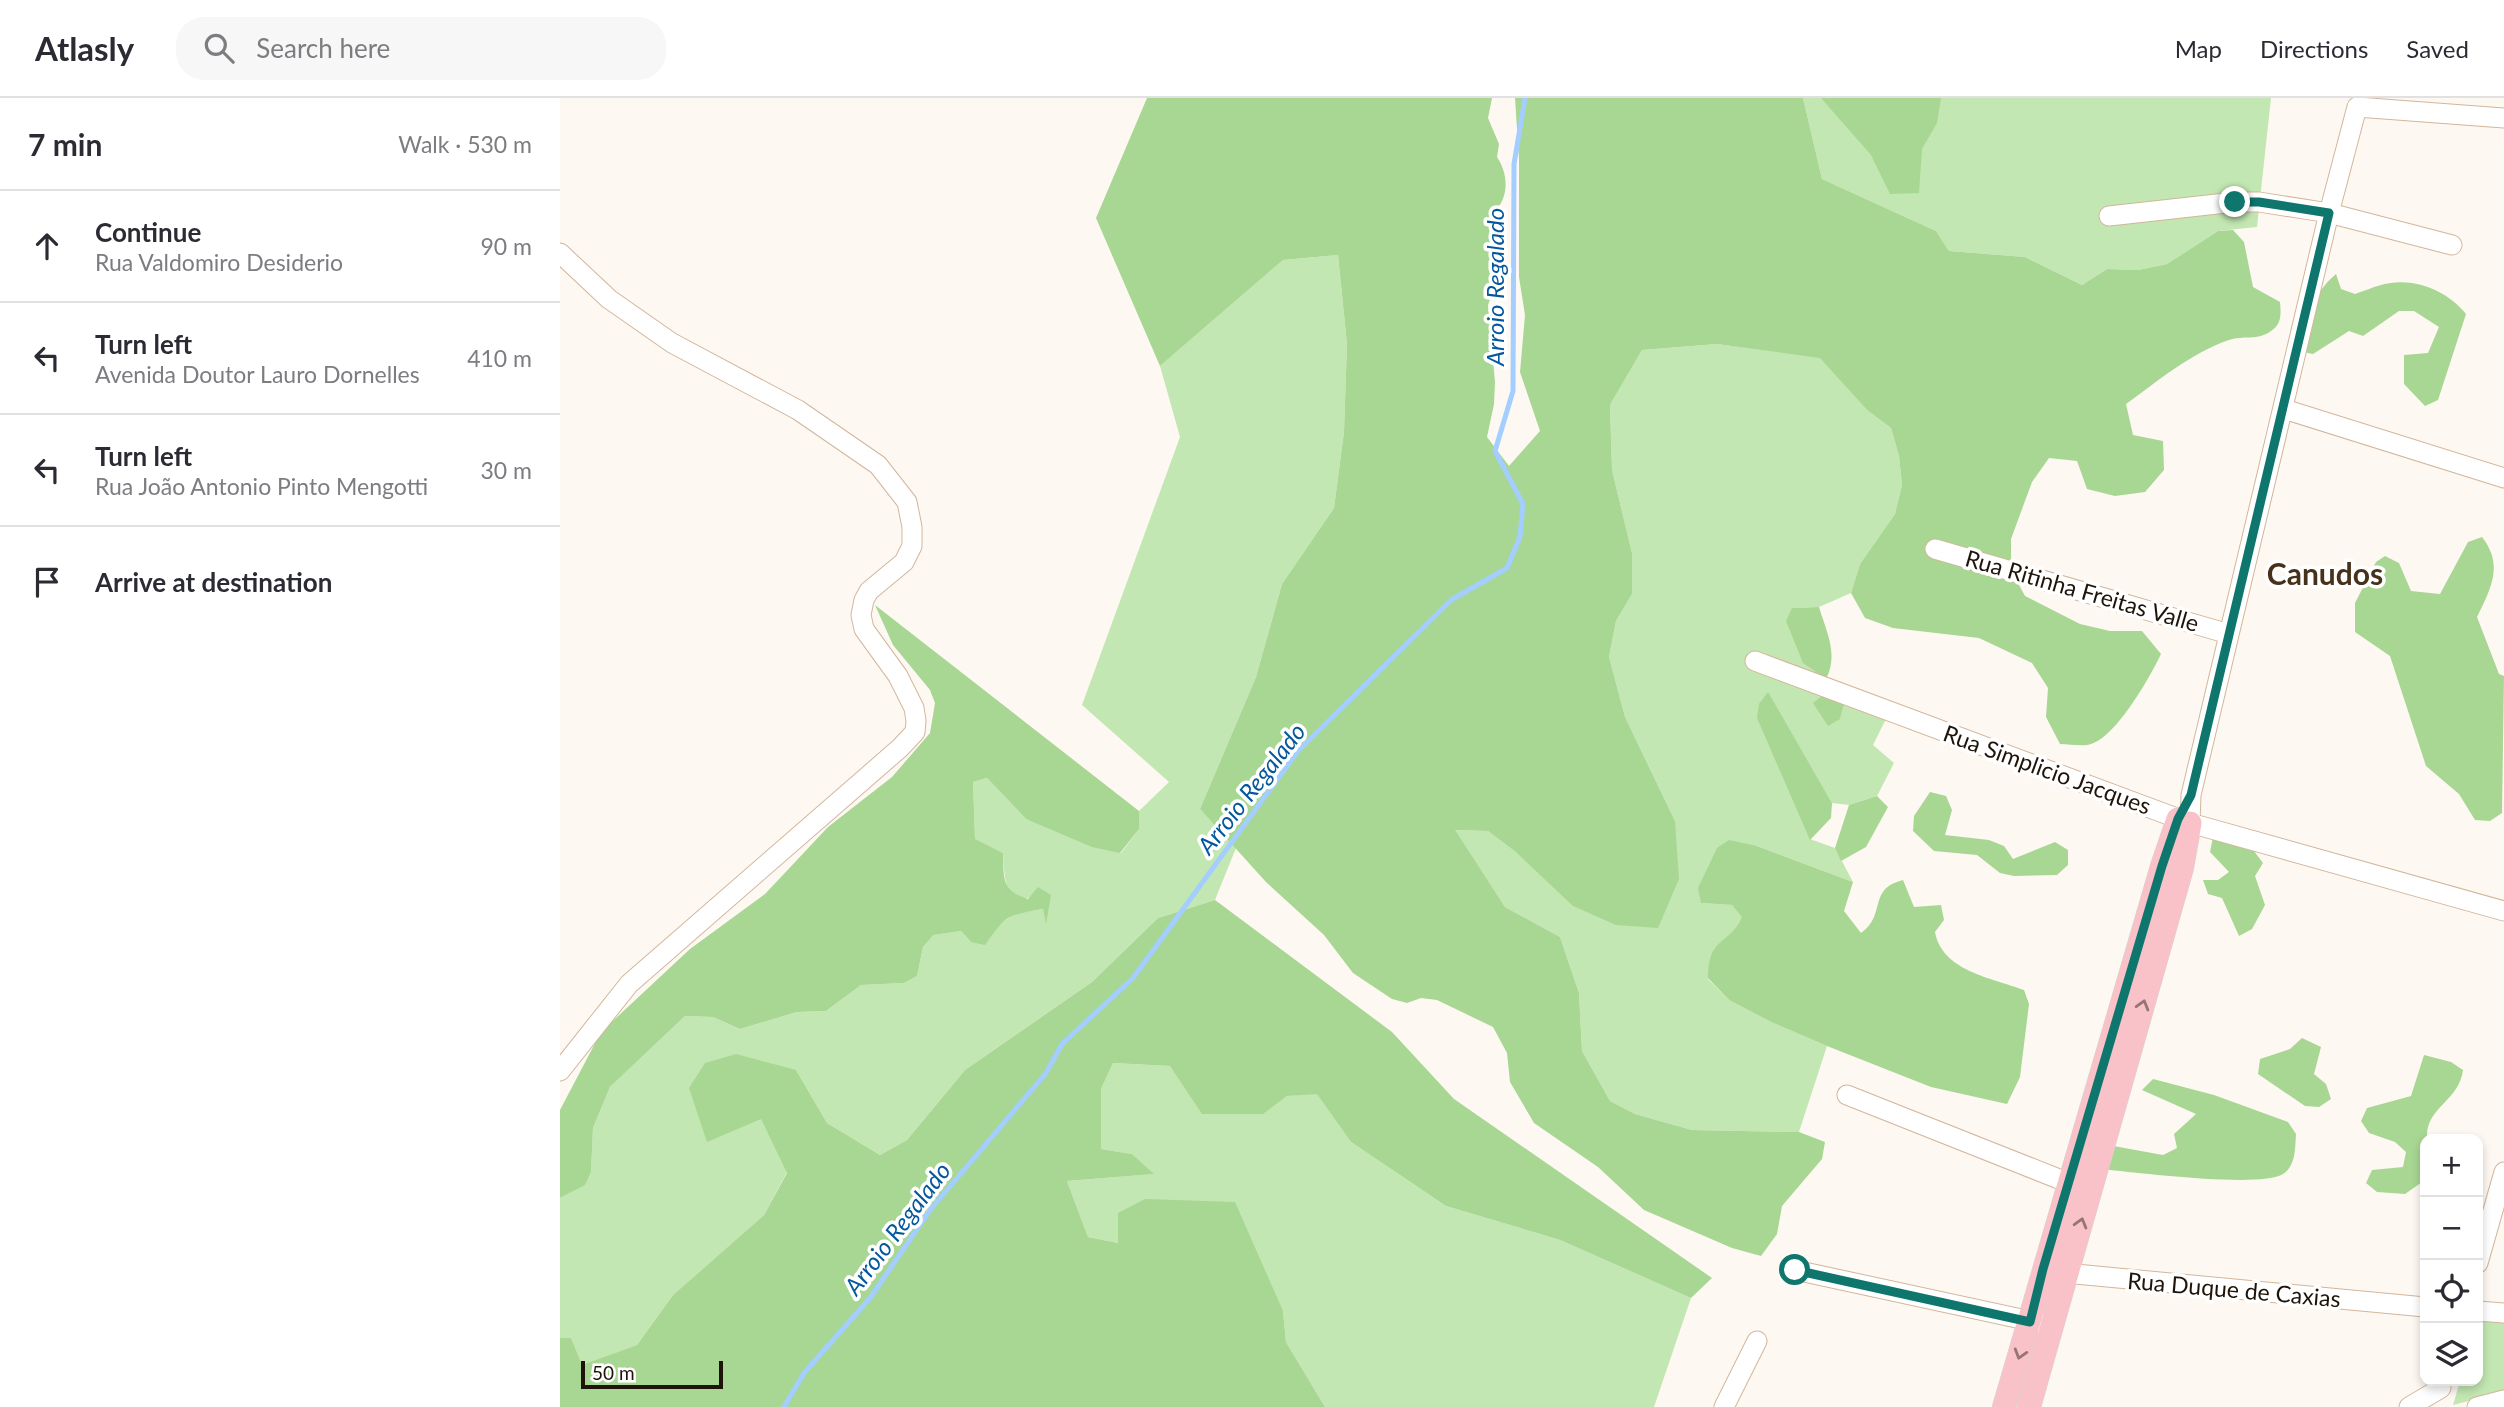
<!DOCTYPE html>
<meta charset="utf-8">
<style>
body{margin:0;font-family:Lato,sans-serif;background:#f7f7f7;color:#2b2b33}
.controls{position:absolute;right:21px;bottom:21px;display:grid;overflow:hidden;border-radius:14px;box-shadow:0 4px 10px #0003}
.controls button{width:63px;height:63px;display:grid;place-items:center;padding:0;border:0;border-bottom:2px solid #e1e1e2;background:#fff;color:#2b2b33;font:35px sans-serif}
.scale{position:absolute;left:21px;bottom:18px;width:142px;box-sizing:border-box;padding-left:7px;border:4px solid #1e140a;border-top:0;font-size:19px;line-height:24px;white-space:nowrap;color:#1e140a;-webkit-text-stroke:5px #fff;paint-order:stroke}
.stop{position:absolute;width:21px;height:21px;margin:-16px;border:5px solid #0f766e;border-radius:50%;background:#fff}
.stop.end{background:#0f766e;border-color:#fff;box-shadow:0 2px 7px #0008}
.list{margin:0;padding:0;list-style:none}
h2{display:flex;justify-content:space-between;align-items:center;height:91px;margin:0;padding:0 28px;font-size:30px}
h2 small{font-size:23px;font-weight:400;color:#7c7c81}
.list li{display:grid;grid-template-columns:46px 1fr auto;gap:21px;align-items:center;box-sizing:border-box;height:112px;padding:0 28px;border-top:2px solid #e1e1e2}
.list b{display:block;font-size:26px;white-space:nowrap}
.list p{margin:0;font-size:23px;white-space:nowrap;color:#7c7c81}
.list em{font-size:23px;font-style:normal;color:#7c7c81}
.icon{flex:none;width:38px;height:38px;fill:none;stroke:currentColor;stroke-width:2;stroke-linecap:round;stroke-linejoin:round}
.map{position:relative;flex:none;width:1944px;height:1309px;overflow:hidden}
header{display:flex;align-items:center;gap:42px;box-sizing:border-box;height:98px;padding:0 35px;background:#fff;border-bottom:2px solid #e1e1e2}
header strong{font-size:33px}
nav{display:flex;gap:38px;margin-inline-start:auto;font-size:24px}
.search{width:490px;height:63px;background:#f7f7f7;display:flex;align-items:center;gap:18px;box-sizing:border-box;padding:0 24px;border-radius:28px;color:#7c7c81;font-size:26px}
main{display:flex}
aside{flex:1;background:#fff}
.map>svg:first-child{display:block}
</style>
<header>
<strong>Atlasly</strong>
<div class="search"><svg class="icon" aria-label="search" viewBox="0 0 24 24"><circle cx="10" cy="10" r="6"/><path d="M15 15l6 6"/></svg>Search here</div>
<nav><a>Map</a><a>Directions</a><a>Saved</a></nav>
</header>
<main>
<aside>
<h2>7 min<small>Walk · 530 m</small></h2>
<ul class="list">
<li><svg class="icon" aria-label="ahead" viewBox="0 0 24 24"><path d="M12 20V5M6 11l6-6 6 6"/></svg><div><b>Continue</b><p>Rua Valdomiro Desiderio</p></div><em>90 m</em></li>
<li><svg class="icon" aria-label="left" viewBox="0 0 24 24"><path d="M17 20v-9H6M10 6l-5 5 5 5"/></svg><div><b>Turn left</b><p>Avenida Doutor Lauro Dornelles</p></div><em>410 m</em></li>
<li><svg class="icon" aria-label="left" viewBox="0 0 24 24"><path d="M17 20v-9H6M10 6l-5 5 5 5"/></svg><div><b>Turn left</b><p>Rua João Antonio Pinto Mengotti</p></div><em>30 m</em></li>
<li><svg class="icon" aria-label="arrive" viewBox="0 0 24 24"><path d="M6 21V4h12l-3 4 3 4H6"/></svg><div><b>Arrive at destination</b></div></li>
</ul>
</aside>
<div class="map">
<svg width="1944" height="1309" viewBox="0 0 1944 1309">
<rect width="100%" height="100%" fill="#fef8f2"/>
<path fill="#c3e7b2" d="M 1243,0 L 1711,0 L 1697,129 L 1658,133 L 1607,166 L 1578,172 L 1547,171 L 1522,187 L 1465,159 L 1389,153 L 1376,133 L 1262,81 Z
M 778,157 L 787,246 L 784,334 L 774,410 L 722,486 L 696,579 L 640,711 L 676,750 L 655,802 L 598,820 L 532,884 L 405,972 L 347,1042 L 320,1057 L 267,1025 L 236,972 L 146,1043 L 201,1020 L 227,1074 L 204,1117 L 113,1197 L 77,1247 L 21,1268 L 11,1240 L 0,1240 L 0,1100 L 24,1087 L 31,1074 L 33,1030 L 50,989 L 125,918 L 153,919 L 180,931 L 237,914 L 266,913 L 301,887 L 344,885 L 357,878 L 363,849 L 372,837 L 401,833 L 411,844 L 455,816 L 483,811 L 486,823 L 490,797 C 447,806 445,795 443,755 L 415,742 L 413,684 L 427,680 L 466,721 L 561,755 L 579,731 L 579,713 L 609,684 L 522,607 L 620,339 L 600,268 L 723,162 Z
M 1157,246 L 1260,259 L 1307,312 L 1331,330 L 1339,358 L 1342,387 L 1335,416 L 1300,466 L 1291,495 L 1259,509 L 1232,510 L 1266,581 L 1280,621 L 1284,607 L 1326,621 L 1313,647 L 1334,665 L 1317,698 L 1289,707 L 1272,705 L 1207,594 L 1250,741 L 1275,750 L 1293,784 L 1197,748 L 1142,805 L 1172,807 L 1183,819 L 1176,832 L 1154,851 L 1148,881 L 1169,902 L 1211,924 L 1267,948 L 1239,1034 L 1132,1032 L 1075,1016 L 1050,1003 L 1022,953 L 1019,895 L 1000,839 L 945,809 L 894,732 L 928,733 L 957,755 L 1115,723 L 1065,619 L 1049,559 L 1056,523 L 1072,496 L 1072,455 L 1052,372 L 1050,307 L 1082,252 Z
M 553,965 L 610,968 L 702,1016 L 727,998 L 757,995 L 791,1044 L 886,1108 L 1000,1142 L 1131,1200 L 1094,1309 L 765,1309 L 726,1244 L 723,1213 L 558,1145 L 528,1139 L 507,1083 L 593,1076 L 572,1056 L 541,1051 L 541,991 Z
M 1919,1222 L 1944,1224 L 1944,1294 L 1893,1307 L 1900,1283 L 1918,1283 Z"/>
<path fill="#a8d693" d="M 587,0 L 932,0 L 928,20 L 939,46 L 937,59 C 945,71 949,88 942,103 C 941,106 938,109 936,112 C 928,126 926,142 936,155 L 932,178 L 933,193 L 928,207 L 935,284 L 934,306 L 927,339 L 949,368 L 980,333 L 960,274 L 965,217 L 959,179 L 959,61 L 955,0 L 1243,0 L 1262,81 L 1376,133 L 1389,153 L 1465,159 L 1522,187 L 1547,171 L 1578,172 L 1607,166 L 1658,133 L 1673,132 L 1684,144 L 1693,189 L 1720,204 C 1721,215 1722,226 1711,233 C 1698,243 1683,237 1669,242 C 1631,255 1598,283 1566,306 L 1573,337 L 1603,343 L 1604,372 L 1585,394 L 1555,398 L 1527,391 L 1517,363 L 1489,360 L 1472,384 L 1451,441 L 1451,472 L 1465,498 L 1520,526 L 1550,533 L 1582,533 L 1601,556 C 1590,579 1554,644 1527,647 C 1518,648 1508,646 1500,646 L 1486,619 L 1488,590 L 1472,565 L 1419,540 L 1333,530 L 1305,520 L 1291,495 L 1300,466 L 1335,416 L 1342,387 L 1339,358 L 1331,330 L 1307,312 L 1260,260 L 1157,246 L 1082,252 L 1050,307 L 1052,372 L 1072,455 L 1072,496 L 1056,523 L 1049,559 L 1065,619 L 1115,723 L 1119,781 L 1098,830 L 1056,827 L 1013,808 L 957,755 L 928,733 L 895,732 L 945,809 L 1000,839 L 1019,895 L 1022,953 L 1050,1003 L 1075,1016 L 1132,1032 L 1239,1034 L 1265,1044 L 1262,1061 L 1222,1108 L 1217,1136 L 1201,1158 L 1172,1150 L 1084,1112 L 1038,1069 L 974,1025 L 950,984 L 947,955 L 933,929 L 877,902 L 861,900 L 847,905 L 832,901 L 793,875 L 764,837 L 706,784 L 640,711 L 696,579 L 722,486 L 774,410 L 784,334 L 787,246 L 778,157 L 723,162 L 600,268 L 536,120 Z
M 1261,0 L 1381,0 L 1377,25 L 1362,51 L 1359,95 L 1330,96 L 1311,57 Z
M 1776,176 L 1781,191 L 1795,196 C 1804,193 1813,189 1821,187 C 1852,178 1887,192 1906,216 L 1878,302 L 1865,308 L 1844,286 L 1844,257 L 1868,255 L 1879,229 L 1854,213 L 1839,213 L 1803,238 L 1789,233 L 1753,256 L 1738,253 C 1744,225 1753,195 1776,176 Z
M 1922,439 C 1944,467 1931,490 1917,519 L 1939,576 L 1944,578 L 1942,715 L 1930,723 L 1915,722 L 1899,696 L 1866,668 L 1830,558 L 1795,534 L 1795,505 L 1816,464 L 1825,458 L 1839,465 L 1851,493 L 1880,496 L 1908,444 Z
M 315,507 L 579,713 L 579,731 L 560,755 L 532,749 L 466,721 L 427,680 L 413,684 L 415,741 L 443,755 C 444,780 441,793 468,801 L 478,789 L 491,797 L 486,826 L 483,811 C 446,818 447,816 425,847 L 411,844 L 401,833 L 373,837 L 363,849 L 357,878 L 344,885 L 301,887 L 266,913 L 237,914 L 180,931 L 153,919 L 125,918 L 50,989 L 33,1030 L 31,1074 L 25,1087 L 0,1100 L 0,1012 L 41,934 L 130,851 L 205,796 L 268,729 L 332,679 L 370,635 L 375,605 L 370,592 L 333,547 Z
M 1259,509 C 1266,533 1279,556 1266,581 L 1243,565 L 1226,523 L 1232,510 Z
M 1268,593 L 1284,607 L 1280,621 L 1268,628 L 1253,605 Z
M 1208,594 L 1272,705 L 1271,720 L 1250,742 L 1197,620 L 1199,606 Z
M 1370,694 L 1386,698 L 1392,712 L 1385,737 L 1429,742 L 1444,748 L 1453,761 L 1495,744 L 1508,752 L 1508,767 L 1497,777 L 1454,778 L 1440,775 L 1417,757 L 1374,753 L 1353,733 L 1354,718 Z
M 1317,698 L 1328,709 L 1306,749 L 1281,763 L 1275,750 L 1289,707 Z
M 1653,739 L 1694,753 L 1703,765 L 1695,778 L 1705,807 L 1692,831 L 1679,838 L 1662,800 L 1648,796 L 1643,782 L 1658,782 L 1669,774 L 1650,754 Z
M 1169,742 L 1197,748 L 1293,784 L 1284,813 L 1301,835 C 1327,817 1307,791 1343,782 L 1354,809 L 1381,807 L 1384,822 L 1375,834 C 1382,873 1432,880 1464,892 L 1469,906 L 1460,979 L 1447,1006 L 1371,989 L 1267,948 L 1211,924 L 1169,902 L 1148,880 C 1148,871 1149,861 1153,853 C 1161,840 1174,838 1182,819 L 1172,807 L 1141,805 L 1138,790 L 1157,750 Z
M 655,802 L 832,934 L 894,1001 L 1152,1180 L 1131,1200 L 1000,1142 L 886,1108 L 791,1044 L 757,996 L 727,998 L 703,1016 L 642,1016 L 610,968 L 553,965 L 541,991 L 541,1051 L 572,1056 L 594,1076 L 507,1083 L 528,1139 L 558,1145 L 558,1115 L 585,1101 L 675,1104 L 723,1213 L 726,1244 L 765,1309 L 0,1309 L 0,1240 L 11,1240 L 22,1267 L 77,1247 L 113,1197 L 204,1117 L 227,1075 L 201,1021 L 147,1044 L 129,990 L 145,965 L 176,956 L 236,972 L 267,1025 L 320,1057 L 347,1042 L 405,972 L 532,884 L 598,820 Z
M 1742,940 L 1761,949 L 1754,976 L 1766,986 L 1771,1001 L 1759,1009 L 1745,1008 L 1698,976 L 1700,961 L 1730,951 Z
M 1864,957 L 1891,964 L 1903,972 C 1899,1004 1865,1009 1867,1041 L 1865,1041 L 1865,1082 L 1845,1096 L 1817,1094 L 1806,1085 L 1812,1072 L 1843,1069 L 1846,1054 L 1835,1044 L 1809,1035 L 1801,1023 L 1807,1010 L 1851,998 Z
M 1593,981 L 1654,997 L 1728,1024 L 1736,1036 C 1735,1050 1736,1068 1723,1076 C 1701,1090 1582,1075 1550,1072 L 1536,1069 L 1548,1047 L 1603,1057 L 1617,1050 L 1614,1036 L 1636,1016 L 1582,992 Z"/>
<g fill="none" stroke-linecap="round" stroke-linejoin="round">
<path stroke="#a3ceff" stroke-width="5" d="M 224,1309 L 244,1275 L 310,1200 L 370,1112 L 486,975 L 502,946 L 573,880 L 738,653 L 891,502 L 947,470 L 960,439 L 963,406 L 935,353 L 953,293 L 954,66 L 965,0"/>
<defs>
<path id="minor" d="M 1549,118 L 1675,104 L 1699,104 L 1769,115 L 1892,147
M 0,155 L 49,201 L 112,245 L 238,312 L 318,367 L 347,404 L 352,429 L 352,448 L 344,464 L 309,493 L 304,502 L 301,517 L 304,531 L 338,578 L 354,610 L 356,623 L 355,634 L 340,650 L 69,886 L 0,973
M 1724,311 L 1944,380
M 1375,451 L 1669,536
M 1195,563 L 1630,725 L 1944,813
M 1630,725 L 1631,697 L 1769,115 L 1797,9 L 1944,20
M 1287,997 L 1509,1085
M 1918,1165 L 1944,1074
M 1235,1172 L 1484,1226
M 1494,1174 L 1865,1209
M 1918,1213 L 1944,1215
M 1164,1309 L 1197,1243
M 1849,1309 L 1881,1290
M 1917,1309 L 1944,1302"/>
<path id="major" d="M 1444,1309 L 1602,768 L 1618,721
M 1469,1309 L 1622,770 L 1630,725"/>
</defs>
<use href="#minor" stroke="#d2b69b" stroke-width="21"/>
<use href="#major" stroke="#d6d5d3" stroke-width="24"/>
<use href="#minor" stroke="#fff" stroke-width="19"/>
<use href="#major" stroke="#f8c2c8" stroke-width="23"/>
</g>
<defs><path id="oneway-chevron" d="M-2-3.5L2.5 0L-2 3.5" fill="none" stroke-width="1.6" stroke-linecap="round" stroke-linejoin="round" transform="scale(1.75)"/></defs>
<g stroke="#967472">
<use href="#oneway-chevron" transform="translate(1583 907) rotate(-74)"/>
<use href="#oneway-chevron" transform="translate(1521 1125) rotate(-74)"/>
<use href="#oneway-chevron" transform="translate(1460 1256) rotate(107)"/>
</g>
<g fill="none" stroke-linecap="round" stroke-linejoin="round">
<path stroke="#0f766e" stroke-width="9" d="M 1235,1172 L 1470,1224 L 1483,1171 L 1602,768 L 1618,721 L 1631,697 L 1769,115 L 1699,104 L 1675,104"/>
</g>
<g text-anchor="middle" stroke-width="7" stroke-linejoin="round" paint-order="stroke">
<g font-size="23" fill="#1e140a" stroke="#fff">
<text transform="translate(1522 493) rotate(16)" y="8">Rua Ritinha Freitas Valle</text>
<text transform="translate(1487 672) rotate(20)" y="8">Rua Simplicio Jacques</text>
<text transform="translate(1674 1192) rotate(5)" y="8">Rua Duque de Caxias</text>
</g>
<g font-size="24" font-style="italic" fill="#05579d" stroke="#fff">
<text transform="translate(936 189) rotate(-90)" y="8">Arroio Regalado</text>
<text transform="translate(692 691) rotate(-52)" y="8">Arroio Regalado</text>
<text transform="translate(338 1131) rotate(-53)" y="8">Arroio Regalado</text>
</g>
<g font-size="30" font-weight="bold" fill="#48311a" stroke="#fff">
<text x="1765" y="487">Canudos</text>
</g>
</g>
</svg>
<div class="controls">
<button>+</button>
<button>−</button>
<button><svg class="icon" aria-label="locate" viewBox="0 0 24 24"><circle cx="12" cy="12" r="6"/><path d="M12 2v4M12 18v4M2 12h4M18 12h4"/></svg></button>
<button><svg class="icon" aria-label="layers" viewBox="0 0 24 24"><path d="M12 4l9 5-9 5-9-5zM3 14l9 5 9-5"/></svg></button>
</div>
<div class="scale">50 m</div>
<div class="stop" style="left:1235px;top:1172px"></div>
<div class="stop end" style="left:1675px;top:104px"></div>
</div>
</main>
